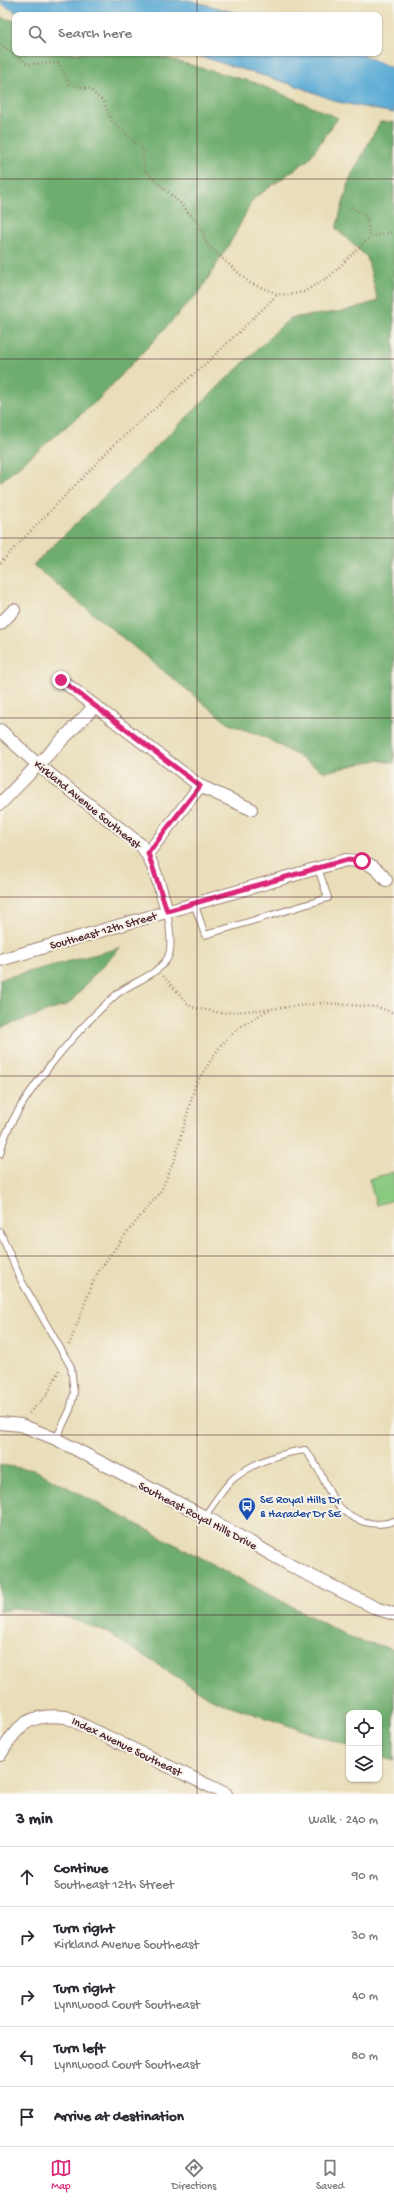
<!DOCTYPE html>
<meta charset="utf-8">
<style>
body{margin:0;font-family:"Gochi Hand",sans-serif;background:#f2f2f3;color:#2b2b33}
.controls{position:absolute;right:12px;bottom:12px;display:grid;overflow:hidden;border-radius:8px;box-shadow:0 1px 3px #0004}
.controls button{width:36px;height:36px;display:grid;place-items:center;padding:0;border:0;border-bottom:1px solid #e1e1e2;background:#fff;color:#2b2b33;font:20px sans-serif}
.stop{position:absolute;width:12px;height:12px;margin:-9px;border:3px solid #db2777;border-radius:50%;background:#fff}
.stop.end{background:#db2777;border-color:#fff;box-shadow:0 1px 4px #0008}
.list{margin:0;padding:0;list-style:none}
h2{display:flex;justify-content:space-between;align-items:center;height:52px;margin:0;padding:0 16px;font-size:17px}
h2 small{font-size:13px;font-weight:400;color:#7c7c81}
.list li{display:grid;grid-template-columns:26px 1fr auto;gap:12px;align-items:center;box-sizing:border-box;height:60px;padding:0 16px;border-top:1px solid #e1e1e2}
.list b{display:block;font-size:15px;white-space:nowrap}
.list p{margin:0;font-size:13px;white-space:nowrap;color:#7c7c81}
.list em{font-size:13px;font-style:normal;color:#7c7c81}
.icon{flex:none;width:22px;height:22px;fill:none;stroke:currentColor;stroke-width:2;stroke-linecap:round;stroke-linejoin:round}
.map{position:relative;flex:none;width:394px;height:1794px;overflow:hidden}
.search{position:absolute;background:#fff;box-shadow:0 1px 3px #0004;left:12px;right:12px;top:12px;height:44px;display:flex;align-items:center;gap:10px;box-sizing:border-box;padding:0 14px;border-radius:8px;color:#7c7c81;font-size:15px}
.sheet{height:352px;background:#fff}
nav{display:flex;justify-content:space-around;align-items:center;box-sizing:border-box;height:56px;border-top:1px solid #e1e1e2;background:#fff;font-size:11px;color:#7c7c81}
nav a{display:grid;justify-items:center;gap:2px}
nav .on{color:#db2777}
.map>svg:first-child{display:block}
</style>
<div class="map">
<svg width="394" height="1794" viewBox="0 0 394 1794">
<rect width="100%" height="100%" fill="#f7f3e8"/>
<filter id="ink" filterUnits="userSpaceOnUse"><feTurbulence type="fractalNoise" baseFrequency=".025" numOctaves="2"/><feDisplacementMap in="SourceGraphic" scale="8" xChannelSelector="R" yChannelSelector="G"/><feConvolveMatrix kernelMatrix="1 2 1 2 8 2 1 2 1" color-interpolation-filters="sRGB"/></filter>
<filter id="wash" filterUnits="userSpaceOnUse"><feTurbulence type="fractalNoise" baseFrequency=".012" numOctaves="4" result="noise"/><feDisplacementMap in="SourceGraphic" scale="16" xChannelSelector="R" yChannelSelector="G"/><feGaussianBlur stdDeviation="0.9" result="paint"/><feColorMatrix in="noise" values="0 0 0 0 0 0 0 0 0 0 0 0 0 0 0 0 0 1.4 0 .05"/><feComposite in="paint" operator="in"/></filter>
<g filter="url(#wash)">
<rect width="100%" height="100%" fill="#e9deb9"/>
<path fill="#89c980" stroke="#6a7456" d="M 394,1172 L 394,1200 L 376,1205 L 369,1179 Z"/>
<path fill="#6ead6e" stroke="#5c664c" d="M 0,17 L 15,21 L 15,53 L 147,53 L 256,83 L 338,118 L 308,160 L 253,199 L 233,238 L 200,291 L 99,399 L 0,482 Z
M 380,122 L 394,122 L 394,763 L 377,760 L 325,772 L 265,737 L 229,724 L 33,565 L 290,318 L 345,311 L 378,301 L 367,257 L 336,229 L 350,178 Z
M 120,948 L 93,976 L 69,1004 L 0,1028 L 0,979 Z
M 0,1465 L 35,1470 L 353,1639 L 394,1649 L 394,1761 L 379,1757 L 379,1713 L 349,1713 L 349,1746 L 213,1700 L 108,1633 L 70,1618 L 17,1608 L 0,1611 Z"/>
<path fill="#5babd6" stroke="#526580" d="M 0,0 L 189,0 L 244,15 L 21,15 L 0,3 Z
M 189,53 L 359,53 L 394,69 L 394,113 L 338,102 L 297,86 Z"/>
</g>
<g filter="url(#ink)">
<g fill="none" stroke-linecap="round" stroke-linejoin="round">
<defs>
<path id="service" d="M 194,903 L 205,935 L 328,898 L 318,868
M 0,1154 C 8,1107 81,1025 117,994 C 132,982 156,976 167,959 C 174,948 169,923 167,911
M 0,1232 L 22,1282 L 71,1367 L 74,1393 L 70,1410 L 56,1439
M 204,1517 C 213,1505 223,1488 234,1478 C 255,1462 279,1453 305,1450 C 315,1462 321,1473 327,1487 C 330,1492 332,1499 336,1503 C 350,1520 374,1529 394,1521"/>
<path id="minor" d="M 0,624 L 14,610
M 61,680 L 200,786 L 251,809
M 0,730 L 38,765 L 140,844 C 155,863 160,888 167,911
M 0,804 L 95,706
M 148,853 L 200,786
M 0,960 L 346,860 C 366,861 374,864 386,880
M 0,1423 L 21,1425 L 56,1439 L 211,1520 L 297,1569 L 378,1609 L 394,1614
M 0,1755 C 19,1724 28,1713 66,1717 L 226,1794"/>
</defs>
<use href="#service" stroke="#9a7e72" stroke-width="8"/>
<use href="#minor" stroke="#9a7e72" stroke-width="14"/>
<path stroke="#9a7e72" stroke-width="2.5" stroke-dasharray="1 3" stroke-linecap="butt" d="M 0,44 L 28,64 L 58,63 L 70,84 L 90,89 L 104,102 L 111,120 L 143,150 L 144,170 L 181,204 L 199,224 L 207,245 L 250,283 L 278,294 L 290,295 L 304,292 L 330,276 L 370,237 L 394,232
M 351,207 L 366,216 L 370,237
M 0,563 L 116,443 L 214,356 L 278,294
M 163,976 L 191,1007 L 220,1013 L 270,1009
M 69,1345 L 95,1277 L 121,1240 L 161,1191 L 175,1158 L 196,1083 L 221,1045 L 238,1028 L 270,1009 L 324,1003 L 377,1007 L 394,1013
M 29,1413 L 47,1395 L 60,1368"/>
<use href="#service" stroke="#fff" stroke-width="6"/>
<use href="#minor" stroke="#fff" stroke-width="12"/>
</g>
</g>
<g fill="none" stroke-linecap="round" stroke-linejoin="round" filter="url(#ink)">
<path stroke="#db2777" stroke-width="5" d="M 61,680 L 200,786 L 148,853 L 167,911 L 346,860 L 362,861"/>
</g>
<path fill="none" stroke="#4a1f2b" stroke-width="1" stroke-opacity="0.55" d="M 197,0 L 197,15M 197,53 L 197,1794M 0,179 L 394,179M 0,359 L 394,359M 0,538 L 394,538M 0,718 L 394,718M 0,897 L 394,897M 0,1076 L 394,1076M 0,1256 L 394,1256M 0,1435 L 394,1435M 0,1615 L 394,1615"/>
<defs>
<symbol id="bus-pin" viewBox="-11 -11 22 30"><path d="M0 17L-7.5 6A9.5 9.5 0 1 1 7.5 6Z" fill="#1a4fb4" stroke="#f7f3e8"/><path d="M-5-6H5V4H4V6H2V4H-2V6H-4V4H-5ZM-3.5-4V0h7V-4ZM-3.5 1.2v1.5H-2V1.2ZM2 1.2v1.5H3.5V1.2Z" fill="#fff"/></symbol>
</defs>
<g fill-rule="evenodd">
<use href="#bus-pin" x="237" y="1496" width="20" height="27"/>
</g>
<g text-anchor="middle" stroke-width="4" stroke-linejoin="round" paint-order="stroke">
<g font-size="12" fill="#4a1f2b" stroke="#f7f3e8">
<text transform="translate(88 804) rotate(39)" y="4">Kirkland Avenue Southeast</text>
<text transform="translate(103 930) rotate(-16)" y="4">Southeast 12th Street</text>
<text transform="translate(198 1515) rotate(28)" y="4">Southeast Royal Hills Drive</text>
<text transform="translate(127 1746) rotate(26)" y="4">Index Avenue Southeast</text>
</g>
<g font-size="12" fill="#164399" stroke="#f7f3e8" text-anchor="start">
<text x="260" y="1503">SE Royal Hills Dr<tspan x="260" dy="14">&amp; Harader Dr SE</tspan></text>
</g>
</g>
</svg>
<div class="controls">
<button><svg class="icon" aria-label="locate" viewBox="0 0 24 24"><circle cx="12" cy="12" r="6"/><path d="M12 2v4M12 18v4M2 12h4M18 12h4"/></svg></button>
<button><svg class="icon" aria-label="layers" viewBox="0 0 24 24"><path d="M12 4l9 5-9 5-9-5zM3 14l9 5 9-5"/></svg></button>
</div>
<div class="stop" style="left:362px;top:861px"></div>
<div class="stop end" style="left:61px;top:680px"></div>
<div class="search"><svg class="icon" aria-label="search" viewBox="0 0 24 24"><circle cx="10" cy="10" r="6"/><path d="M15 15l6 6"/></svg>Search here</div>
</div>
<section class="sheet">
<h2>3 min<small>Walk · 240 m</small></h2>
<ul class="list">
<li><svg class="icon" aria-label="ahead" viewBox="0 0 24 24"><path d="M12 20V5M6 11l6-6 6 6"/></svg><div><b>Continue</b><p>Southeast 12th Street</p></div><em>90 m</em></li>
<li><svg class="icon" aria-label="right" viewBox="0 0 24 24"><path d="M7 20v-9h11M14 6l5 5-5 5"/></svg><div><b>Turn right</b><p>Kirkland Avenue Southeast</p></div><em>30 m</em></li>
<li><svg class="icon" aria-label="right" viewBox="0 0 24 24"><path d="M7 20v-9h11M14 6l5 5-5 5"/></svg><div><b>Turn right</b><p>Lynnwood Court Southeast</p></div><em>40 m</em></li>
<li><svg class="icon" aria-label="left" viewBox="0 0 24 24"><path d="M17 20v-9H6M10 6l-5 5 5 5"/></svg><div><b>Turn left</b><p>Lynnwood Court Southeast</p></div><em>80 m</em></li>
<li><svg class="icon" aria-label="arrive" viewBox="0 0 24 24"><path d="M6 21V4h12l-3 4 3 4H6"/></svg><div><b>Arrive at destination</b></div></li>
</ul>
</section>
<nav>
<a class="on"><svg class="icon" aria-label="map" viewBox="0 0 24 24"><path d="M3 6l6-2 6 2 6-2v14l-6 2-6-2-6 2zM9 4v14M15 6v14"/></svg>Map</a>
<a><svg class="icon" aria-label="directions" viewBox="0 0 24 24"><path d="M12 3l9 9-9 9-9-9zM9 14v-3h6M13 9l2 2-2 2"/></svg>Directions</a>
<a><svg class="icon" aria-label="saved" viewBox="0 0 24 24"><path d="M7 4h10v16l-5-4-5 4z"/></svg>Saved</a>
</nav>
